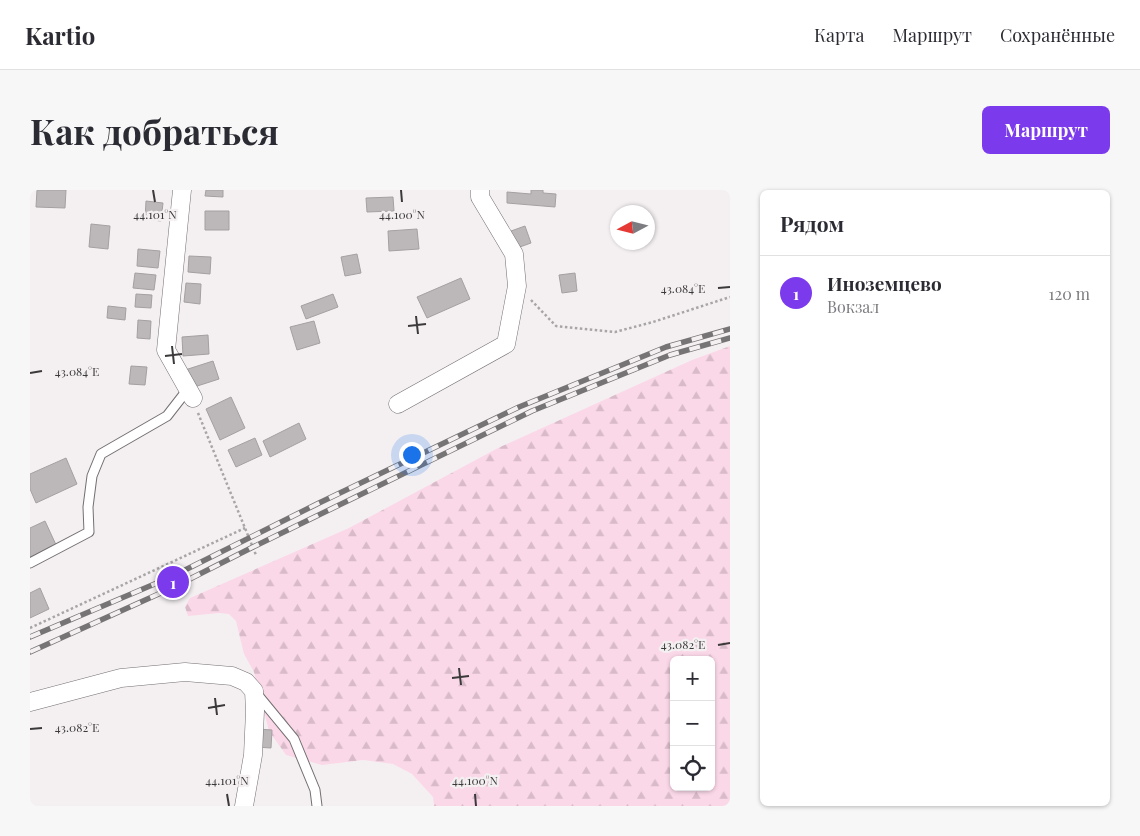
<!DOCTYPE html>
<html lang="ru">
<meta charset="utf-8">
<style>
body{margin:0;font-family:"Playfair Display",serif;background:#f7f7f7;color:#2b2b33}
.controls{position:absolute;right:15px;bottom:15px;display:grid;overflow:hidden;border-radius:8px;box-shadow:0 1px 4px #0004}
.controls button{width:45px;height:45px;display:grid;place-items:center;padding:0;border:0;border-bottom:1px solid #e1e1e2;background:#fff;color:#2b2b33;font:25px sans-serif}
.compass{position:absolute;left:580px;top:15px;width:45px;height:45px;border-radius:50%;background:#fff;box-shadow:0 1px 4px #0004;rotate:263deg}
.you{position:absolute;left:381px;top:264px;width:18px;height:18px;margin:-12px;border:4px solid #fff;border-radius:50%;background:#1a73e8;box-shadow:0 0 0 8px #1a73e833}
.badge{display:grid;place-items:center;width:32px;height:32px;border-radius:50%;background:#7c3aed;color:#fff;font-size:16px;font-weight:700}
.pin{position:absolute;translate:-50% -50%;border:2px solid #fff;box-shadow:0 1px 5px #0006}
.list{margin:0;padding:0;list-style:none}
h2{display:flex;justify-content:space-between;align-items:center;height:65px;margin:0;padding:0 20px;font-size:21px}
h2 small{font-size:16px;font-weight:400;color:#7c7c81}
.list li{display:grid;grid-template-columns:32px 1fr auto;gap:15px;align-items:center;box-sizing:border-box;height:75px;padding:0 20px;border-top:1px solid #e1e1e2}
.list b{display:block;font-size:19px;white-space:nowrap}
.list p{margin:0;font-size:16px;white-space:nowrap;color:#7c7c81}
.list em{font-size:16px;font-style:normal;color:#7c7c81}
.icon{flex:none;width:28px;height:28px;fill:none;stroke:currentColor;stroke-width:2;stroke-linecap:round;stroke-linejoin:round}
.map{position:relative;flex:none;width:700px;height:616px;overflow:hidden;border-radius:8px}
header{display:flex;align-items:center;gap:30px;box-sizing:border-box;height:70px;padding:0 25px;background:#fff;border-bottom:1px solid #e1e1e2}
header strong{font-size:24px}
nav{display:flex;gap:28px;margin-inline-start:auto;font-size:18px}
.intro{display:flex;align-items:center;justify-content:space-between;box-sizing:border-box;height:120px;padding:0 30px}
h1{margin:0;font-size:35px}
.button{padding:12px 22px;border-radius:8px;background:#7c3aed;color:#fff;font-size:18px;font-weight:700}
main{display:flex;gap:30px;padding:0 30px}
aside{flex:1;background:#fff;border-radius:8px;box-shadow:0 1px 4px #0004}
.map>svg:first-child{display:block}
</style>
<header>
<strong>Kartio</strong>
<nav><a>Карта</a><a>Маршрут</a><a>Сохранённые</a></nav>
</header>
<div class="intro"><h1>Как добраться</h1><a class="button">Маршрут</a></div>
<main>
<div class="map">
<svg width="700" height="616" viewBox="0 0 700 616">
<defs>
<pattern id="forest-firs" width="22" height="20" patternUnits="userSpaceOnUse" patternTransform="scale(1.25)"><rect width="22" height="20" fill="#fbd8e8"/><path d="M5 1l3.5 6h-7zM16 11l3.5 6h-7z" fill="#d8bac8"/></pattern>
</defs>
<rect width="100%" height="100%" fill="#f4f0f2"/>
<path fill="url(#forest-firs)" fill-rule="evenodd" d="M 700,156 L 700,616 L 404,616 L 403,607 L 382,584 L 363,574 L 333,570 L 292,575 L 256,565 L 239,541 L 224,482 L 214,464 L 206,431 L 199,424 L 189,423 L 158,426 L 155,417 L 160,408 L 319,338 L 468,258 L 662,170 ZM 644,470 L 681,470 L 681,597 L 644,597 Z"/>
<path fill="#bcb8ba" stroke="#a4a0a2" d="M 7,0 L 36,0 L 35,18 L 6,17 Z
M 176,0 L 193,0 L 193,7 L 175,6 Z
M 501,0 L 513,0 L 513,3 L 526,4 L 525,17 L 477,13 L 477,2 L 501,4 Z
M 363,7 L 364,21 L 337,22 L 336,8 Z
M 116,11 L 133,13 L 131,31 L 115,29 Z
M 175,21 L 199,21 L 199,40 L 175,40 Z
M 61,34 L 80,36 L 78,59 L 59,57 Z
M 495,36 L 501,53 L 487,58 L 481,41 Z
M 387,39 L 389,59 L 359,61 L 358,41 Z
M 108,59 L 130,61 L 128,78 L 107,76 Z
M 327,64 L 331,83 L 315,86 L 311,67 Z
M 159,66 L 181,67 L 180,84 L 158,82 Z
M 105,83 L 126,85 L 124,100 L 103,98 Z
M 545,83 L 547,101 L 532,103 L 529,85 Z
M 431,88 L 440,109 L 397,128 L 387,107 Z
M 156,93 L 171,94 L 170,114 L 154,112 Z
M 106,104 L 122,105 L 121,118 L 105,117 Z
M 303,104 L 308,117 L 276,129 L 271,116 Z
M 78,116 L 96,118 L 95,130 L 77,128 Z
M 108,130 L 121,131 L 120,149 L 107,148 Z
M 284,131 L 290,153 L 267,160 L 260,137 Z
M 178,145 L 179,164 L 153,166 L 152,147 Z
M 183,171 L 189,189 L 161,198 L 155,180 Z
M 101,176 L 117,177 L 115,195 L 99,194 Z
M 201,207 L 215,238 L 190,250 L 176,219 Z
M 269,233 L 276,249 L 240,267 L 233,251 Z
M 225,248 L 232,265 L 206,277 L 198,260 Z
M 36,268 L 47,294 L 6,313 L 0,299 L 0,284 Z
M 15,331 L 27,357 L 0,368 L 0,338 Z
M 10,398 L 19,419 L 0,428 L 0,403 Z
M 227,539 L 242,540 L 241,558 L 226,557 Z"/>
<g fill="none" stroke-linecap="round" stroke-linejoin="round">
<defs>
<path id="lane" d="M 0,373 L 59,342 L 58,317 L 62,286 L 71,264 L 137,226 L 158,199
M 227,504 L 264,549 L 285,600 L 287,616"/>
<path id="street" d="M 152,0 L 136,160 L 163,208
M 368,214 L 476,154 L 487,96 L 484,64 L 450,7 L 450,0
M 0,512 L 91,488 L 155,482 L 202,486 L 216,492 L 224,501 L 225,521 L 223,565 L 214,616"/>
</defs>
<use href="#lane" stroke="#747072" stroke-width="11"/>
<use href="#street" stroke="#747072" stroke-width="19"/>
<path stroke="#a8a5a6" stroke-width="2.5" stroke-dasharray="2.5 2.5" stroke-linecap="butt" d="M 501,110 L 526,136 L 585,142 L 623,132 L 700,107
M 168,223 L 226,365
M 0,438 L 215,338"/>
<use href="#lane" stroke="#fff" stroke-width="9"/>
<use href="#street" stroke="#fff" stroke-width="18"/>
<defs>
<path id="rail" d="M 0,447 L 141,387 L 289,313 L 489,217 L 636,157 L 700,139
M 0,462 L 144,397 L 223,357 L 502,221 L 640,165 L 700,148"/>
</defs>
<use href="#rail" stroke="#777475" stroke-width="5.5"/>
<use href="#rail" stroke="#f4f0f2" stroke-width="4" stroke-dasharray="11" stroke-linecap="butt"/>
</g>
<path fill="none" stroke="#3b393a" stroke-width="2" d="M 123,0 L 125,12M 371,0 L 372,12M 688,98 L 700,97M 386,126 L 388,144M 378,136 L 396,134M 142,156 L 144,174M 135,166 L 152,164M 0,183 L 12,181M 688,455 L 700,453M 429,478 L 431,495M 422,488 L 439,486M 185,508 L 187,525M 178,518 L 195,515M 0,539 L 12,538M 197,604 L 199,616M 445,604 L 446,616"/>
<g font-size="12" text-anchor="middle" fill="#3b393a" stroke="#f4f0f2" stroke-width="4.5" stroke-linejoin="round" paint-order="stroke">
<text x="125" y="29">44.101°N</text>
<text x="372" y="29">44.100°N</text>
<text x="653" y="103">43.084°E</text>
<text x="47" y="186">43.084°E</text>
<text x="653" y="459">43.082°E</text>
<text x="47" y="542">43.082°E</text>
<text x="197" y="595">44.101°N</text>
<text x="445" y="595">44.100°N</text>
</g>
</svg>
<div class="controls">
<button>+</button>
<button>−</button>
<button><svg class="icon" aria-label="locate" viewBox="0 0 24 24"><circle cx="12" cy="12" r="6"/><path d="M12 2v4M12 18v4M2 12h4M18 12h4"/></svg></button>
</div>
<svg class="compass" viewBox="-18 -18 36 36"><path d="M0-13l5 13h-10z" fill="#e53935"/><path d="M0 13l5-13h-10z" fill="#7c7c81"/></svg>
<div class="you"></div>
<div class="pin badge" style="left:143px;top:392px">1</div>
</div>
<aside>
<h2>Рядом<small></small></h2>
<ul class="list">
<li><span class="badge">1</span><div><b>Иноземцево</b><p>Вокзал</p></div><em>120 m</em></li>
</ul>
</aside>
</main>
